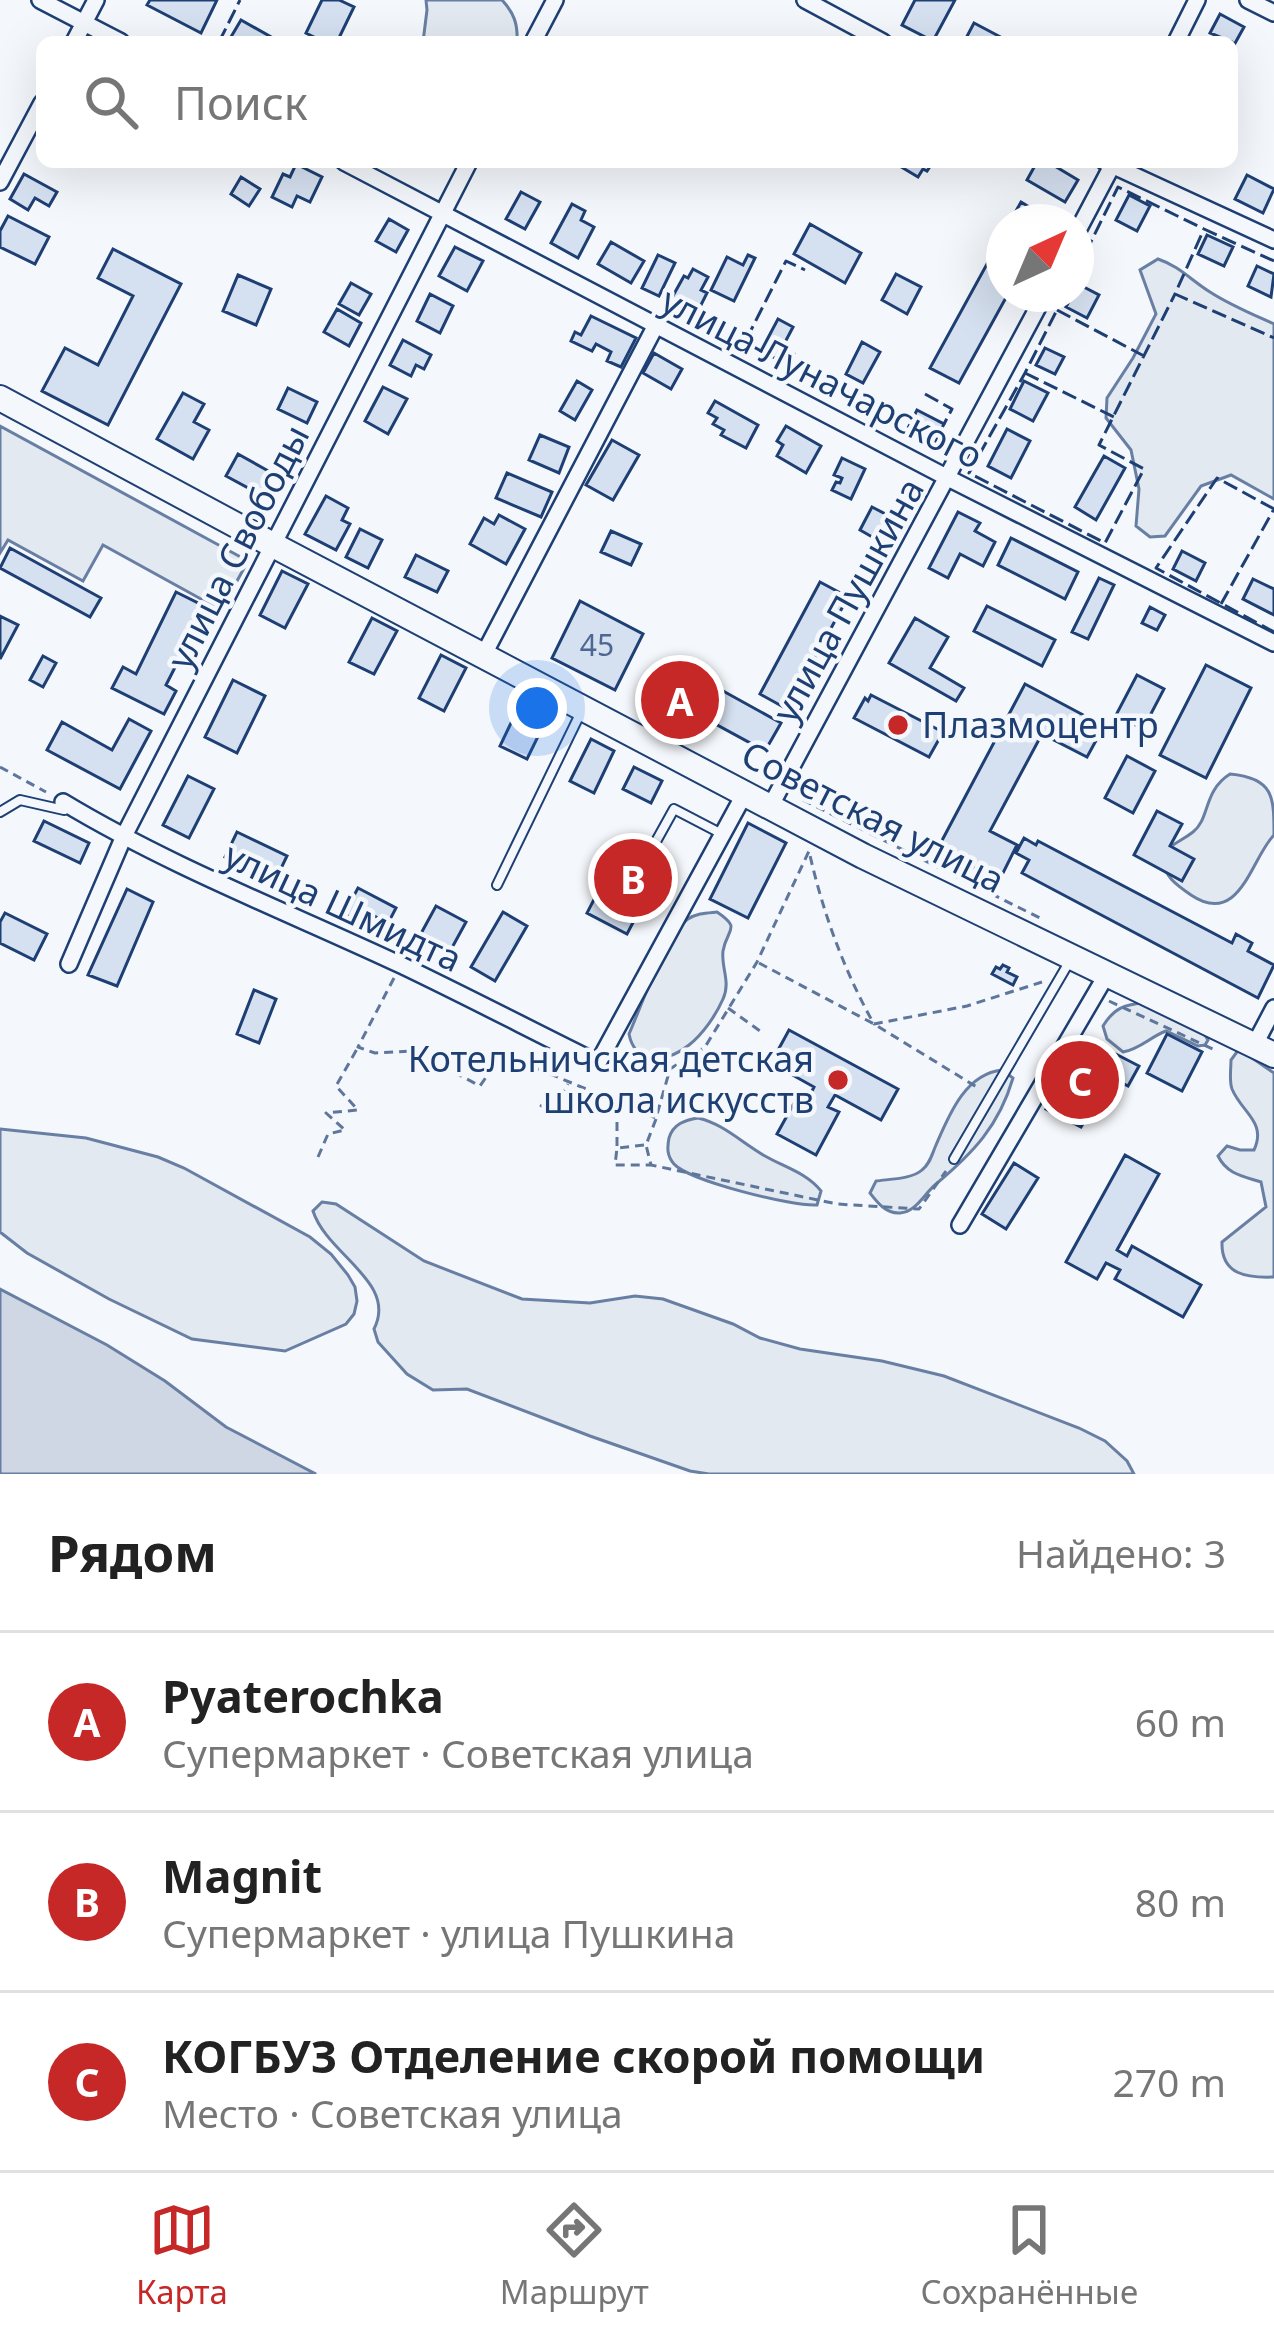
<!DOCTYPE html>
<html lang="ru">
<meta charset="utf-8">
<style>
body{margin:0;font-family:"Noto Sans",sans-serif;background:#f6f6f6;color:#222}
.compass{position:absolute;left:986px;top:204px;width:108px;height:108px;border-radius:50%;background:#fff;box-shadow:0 12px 48px #0002;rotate:44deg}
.you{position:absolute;left:537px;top:708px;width:42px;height:42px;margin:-30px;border:9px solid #fff;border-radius:50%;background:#1a73e8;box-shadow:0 0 0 18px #1a73e833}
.badge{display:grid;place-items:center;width:78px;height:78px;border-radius:50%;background:#c62828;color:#fff;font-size:39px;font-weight:700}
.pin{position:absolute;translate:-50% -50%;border:6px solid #fff;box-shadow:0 3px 12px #0006}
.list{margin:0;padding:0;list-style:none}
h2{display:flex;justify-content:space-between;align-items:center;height:156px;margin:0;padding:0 48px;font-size:51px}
h2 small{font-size:39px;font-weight:400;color:#767676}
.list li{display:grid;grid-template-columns:78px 1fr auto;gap:36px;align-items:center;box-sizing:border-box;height:180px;padding:0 48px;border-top:3px solid #e0e0e0}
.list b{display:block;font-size:45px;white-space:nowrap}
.list p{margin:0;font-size:39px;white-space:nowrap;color:#767676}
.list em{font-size:39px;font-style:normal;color:#767676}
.icon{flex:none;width:66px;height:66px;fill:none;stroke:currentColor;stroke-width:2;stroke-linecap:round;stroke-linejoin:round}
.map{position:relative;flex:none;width:1274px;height:1474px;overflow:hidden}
.search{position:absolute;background:#fff;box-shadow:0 12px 48px #0002;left:36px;right:36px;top:36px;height:132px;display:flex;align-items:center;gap:30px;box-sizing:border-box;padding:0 42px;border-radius:18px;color:#767676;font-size:45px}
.sheet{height:696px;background:#fff}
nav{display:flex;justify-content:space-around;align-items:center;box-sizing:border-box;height:168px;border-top:3px solid #e0e0e0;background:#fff;font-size:33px;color:#767676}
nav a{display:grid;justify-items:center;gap:6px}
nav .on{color:#c62828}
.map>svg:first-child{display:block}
</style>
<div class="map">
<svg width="1274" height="1474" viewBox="0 0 1274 1474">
<rect width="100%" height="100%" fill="#f4f7fb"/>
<path fill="#e3e9f0" stroke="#687fa3" stroke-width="3" d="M 426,0 L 502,0 C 514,13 518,24 517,42 L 423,42 L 427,10 Z
M 1158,259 C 1179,266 1191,280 1210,292 C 1230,305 1252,314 1274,324 L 1274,499 L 1231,475 L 1201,486 L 1165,536 L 1150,537 L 1136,526 L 1139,489 L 1131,450 L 1106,418 L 1107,398 L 1133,358 L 1156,314 L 1140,270 Z
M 0,426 L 248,561 L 221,610 L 103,545 L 83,581 L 8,540 L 0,553 Z
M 1230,774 C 1274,778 1274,797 1274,835 C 1251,858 1240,928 1191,895 C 1175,884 1165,877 1162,858 C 1173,841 1179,843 1193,832 C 1210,819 1203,791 1230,774 Z
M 717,912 C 742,929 727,928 723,951 C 721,968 731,982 723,999 C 716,1015 703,1034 689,1045 C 667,1063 635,1065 629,1034 C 641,1007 666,934 688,919 C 697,913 707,913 717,912 Z
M 1145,1003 L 1203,1032 L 1208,1040 L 1205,1045 L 1198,1046 L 1166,1031 C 1150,1037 1140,1049 1123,1052 L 1107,1039 L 1103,1026 C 1114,1008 1125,1004 1145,1003 Z
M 1239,1049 L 1274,1073 L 1274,1277 C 1247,1278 1221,1275 1222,1242 L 1266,1207 L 1261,1182 C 1242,1176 1227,1174 1218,1156 L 1227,1146 L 1240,1150 L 1254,1150 C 1267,1122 1242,1113 1232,1089 C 1229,1081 1231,1069 1231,1060 Z
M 1002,1070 L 1013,1078 C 999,1126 973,1153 936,1184 C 924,1194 916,1212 900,1213 C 886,1214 877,1202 870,1193 L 876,1181 C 890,1179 912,1179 922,1170 C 930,1164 932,1154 936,1145 C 949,1115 965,1074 1002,1070 Z
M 698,1118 C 724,1124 742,1143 765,1156 C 784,1167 807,1173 821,1191 L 817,1205 C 794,1207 689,1181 674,1164 C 667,1156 667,1148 669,1138 C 673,1124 685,1120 698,1118 Z
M 0,1129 L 86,1138 L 158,1157 L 184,1168 L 310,1237 L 331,1254 L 348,1275 L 355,1287 L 357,1301 L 354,1314 L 346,1324 L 285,1351 L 192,1339 L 109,1299 L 27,1253 L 0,1232 Z
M 322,1202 L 336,1204 L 424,1261 L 522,1299 L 590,1303 L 635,1296 L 663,1299 L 733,1324 L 760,1338 L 800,1349 L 882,1361 L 944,1376 L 1079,1428 L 1105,1441 L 1127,1461 L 1134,1474 L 709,1474 L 690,1471 L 590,1436 L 467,1389 L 433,1390 L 407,1374 L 378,1342 L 374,1329 C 398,1282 327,1255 313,1211 Z"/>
<path fill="#cfd7e4" stroke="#687fa3" stroke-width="3" d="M 0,1289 L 107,1345 L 165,1381 L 226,1427 L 316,1474 L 0,1474 Z"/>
<path fill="#d5e0f0" stroke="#1d3f73" stroke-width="3" d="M 150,0 L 217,0 L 201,33 L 147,5 Z
M 322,0 L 339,0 L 354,7 L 337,42 L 324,42 L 306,33 Z
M 915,0 L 955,0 L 933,41 L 902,25 Z
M 1220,14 L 1244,27 L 1234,45 L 1232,42 L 1210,33 Z
M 241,20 L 280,42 L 228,42 Z
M 974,23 L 1010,42 L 964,42 Z
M 893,162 L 933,162 L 927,171 L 923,169 L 918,177 Z
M 1037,162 L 1048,162 L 1078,180 L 1065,202 L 1027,180 Z
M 296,164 L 322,177 L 310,202 L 297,196 L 292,207 L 272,197 L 283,174 L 290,177 Z
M 24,174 L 57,192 L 49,206 L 35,198 L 28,210 L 10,199 Z
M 1247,175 L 1274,189 L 1263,213 L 1235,199 Z
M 241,177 L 260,189 L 249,206 L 231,194 Z
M 521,192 L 540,202 L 525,229 L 506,219 Z
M 1129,195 L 1150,206 L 1137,231 L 1116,220 Z
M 1021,202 L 1049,219 L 1048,222 L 1010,222 Z
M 572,204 L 585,211 L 581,220 L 594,227 L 578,258 L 551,243 Z
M 8,216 L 49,237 L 35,264 L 0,247 L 0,231 Z
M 389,219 L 408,230 L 396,252 L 376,241 Z
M 810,224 L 861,253 L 845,283 L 794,254 Z
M 1004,233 L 1004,294 L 1008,294 L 959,383 L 930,368 Z
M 1207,235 L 1233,247 L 1224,266 L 1198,254 Z
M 611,242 L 644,261 L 631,283 L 598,264 Z
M 455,247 L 483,261 L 467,291 L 439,276 Z
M 113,249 L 181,284 L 108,425 L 42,391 L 65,348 L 98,365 L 133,296 L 98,278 Z
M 658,255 L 675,263 L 659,296 L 642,288 Z
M 748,255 L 755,258 L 734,301 L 711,290 L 727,257 L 743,265 Z
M 1257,266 L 1274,274 L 1271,297 L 1248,286 Z
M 693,269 L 708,277 L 701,290 L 707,293 L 695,317 L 669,303 L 684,276 L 688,278 Z
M 896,274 L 921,287 L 907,314 L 882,300 Z
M 238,275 L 271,289 L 256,325 L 223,311 Z
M 351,283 L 371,294 L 359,315 L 339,304 Z
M 1078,284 L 1099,295 L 1087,318 L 1066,307 L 1073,294 L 1076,294 Z
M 430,294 L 453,306 L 440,333 L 417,321 Z
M 337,309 L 361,323 L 349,346 L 324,332 Z
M 591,316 L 636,338 L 621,367 L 607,361 L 611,352 L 596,344 L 592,351 L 571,341 L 575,332 L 581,335 Z
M 778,319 L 793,327 L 782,348 L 794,354 L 788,365 L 761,351 Z
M 403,340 L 431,355 L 424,369 L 416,365 L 411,376 L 390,365 Z
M 862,342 L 880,352 L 863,383 L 846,374 Z
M 1045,348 L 1064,357 L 1055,374 L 1036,365 Z
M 654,353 L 682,369 L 671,389 L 643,373 Z
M 577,381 L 592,390 L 575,420 L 560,411 Z
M 1024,381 L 1048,393 L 1033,421 L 1010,409 Z
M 383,387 L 407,399 L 388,434 L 365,421 Z
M 288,388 L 317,402 L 307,423 L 278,409 Z
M 183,393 L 204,404 L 194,422 L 209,430 L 193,459 L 157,439 Z
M 715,401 L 758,425 L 746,448 L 721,435 L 724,430 L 713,424 L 717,418 L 708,413 Z
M 917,410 L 944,424 L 935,442 L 908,428 Z
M 786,426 L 821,446 L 806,473 L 777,456 L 783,445 L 777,441 Z
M 1007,429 L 1030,441 L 1011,478 L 988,466 Z
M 540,435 L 569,447 L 559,473 L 529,460 Z
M 612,440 L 639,455 L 613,500 L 586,485 Z
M 238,454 L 272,473 L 261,495 L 226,476 Z
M 1104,456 L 1125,468 L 1096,520 L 1075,507 Z
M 842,458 L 865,469 L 851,499 L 832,490 L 836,482 L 840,483 L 842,478 L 834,475 Z
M 507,473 L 552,492 L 541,517 L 496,498 Z
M 326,496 L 348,508 L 342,520 L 350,524 L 336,550 L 305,534 Z
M 872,507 L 893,518 L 881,542 L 860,530 Z
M 958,512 L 980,523 L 975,531 L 995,542 L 983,566 L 960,554 L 948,578 L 929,568 Z
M 499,515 L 525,529 L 506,564 L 470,544 L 484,518 L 494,524 Z
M 360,529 L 382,540 L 368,568 L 346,557 Z
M 611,531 L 641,544 L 631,565 L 601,552 Z
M 1011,538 L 1078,572 L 1065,599 L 998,565 Z
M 10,548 L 101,598 L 90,617 L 0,568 Z
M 1182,551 L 1205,563 L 1196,581 L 1173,569 Z
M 416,555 L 448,571 L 437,592 L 405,577 Z
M 282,571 L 308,584 L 285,628 L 260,615 Z
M 1099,578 L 1114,585 L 1088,639 L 1072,632 Z
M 1253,579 L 1274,589 L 1274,615 L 1243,599 Z
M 820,582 L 848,597 L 787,709 L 760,694 Z
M 176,592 L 202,605 L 198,612 L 213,620 L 205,636 L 194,630 L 166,685 L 176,691 L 164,714 L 112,688 L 123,667 L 136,674 Z
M 580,601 L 643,634 L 615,690 L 552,658 Z
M 987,606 L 1055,640 L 1042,666 L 974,631 Z
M 1150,607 L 1165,615 L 1157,630 L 1142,623 Z
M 0,616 L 18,625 L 0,659 Z
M 372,618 L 397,631 L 374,674 L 349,662 Z
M 915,618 L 948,637 L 930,668 L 964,688 L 956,701 L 889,663 Z
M 441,655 L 466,668 L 444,711 L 419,698 Z
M 43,656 L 56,663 L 43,687 L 30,680 Z
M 667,660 L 781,723 L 765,751 L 651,689 Z
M 1206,665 L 1251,688 L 1206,778 L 1160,755 Z
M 1137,675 L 1164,689 L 1143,729 L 1116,715 Z
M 233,680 L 265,696 L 237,753 L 205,737 Z
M 1025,684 L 1104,726 L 1087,757 L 1042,734 L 990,831 L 1017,845 L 999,881 L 938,848 Z
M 871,695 L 943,732 L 929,757 L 854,718 L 865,698 L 868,701 Z
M 522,700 L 549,714 L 527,759 L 500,746 Z
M 129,719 L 151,731 L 120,789 L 47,750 L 62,722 L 112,750 Z
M 591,739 L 614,751 L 594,793 L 570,781 Z
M 1127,756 L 1155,771 L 1133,813 L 1105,798 Z
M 634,767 L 662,781 L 651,803 L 623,789 Z
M 188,776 L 214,789 L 189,838 L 163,825 Z
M 1157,811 L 1182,824 L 1170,846 L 1194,859 L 1182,881 L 1134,855 Z
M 44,821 L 89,843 L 80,863 L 34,841 Z
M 748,823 L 786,843 L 748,918 L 710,899 Z
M 237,832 L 287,856 L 275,881 L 225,857 Z
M 1024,838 L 1036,845 L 1038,841 L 1232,943 L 1236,934 L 1252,943 L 1248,951 L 1274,965 L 1258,998 L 1022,873 L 1029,860 L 1016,853 Z
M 620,849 L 660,871 L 627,934 L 587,913 Z
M 358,888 L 396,908 L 382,935 L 372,929 L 378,918 L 367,912 L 361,923 L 344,914 Z
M 127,889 L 153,902 L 117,986 L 88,975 Z
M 436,906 L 466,922 L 448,955 L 418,939 Z
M 503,912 L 527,926 L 495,981 L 471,967 Z
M 5,913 L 47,934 L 34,960 L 0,943 L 0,922 Z
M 1003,965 L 1009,968 L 1007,972 L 1017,977 L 1013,985 L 992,974 L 996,967 L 1000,969 Z
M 254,990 L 276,999 L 259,1043 L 237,1034 Z
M 789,1030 L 898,1089 L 881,1120 L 835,1095 L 828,1107 L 839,1112 L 816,1155 L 777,1134 L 799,1094 L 808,1099 L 814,1087 L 771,1063 Z
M 1167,1034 L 1202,1052 L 1182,1091 L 1147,1073 Z
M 1083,1037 L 1139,1066 L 1128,1086 L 1102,1073 L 1085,1107 L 1091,1110 L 1081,1127 L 1046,1109 Z
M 1125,1155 L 1159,1174 L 1117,1250 L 1127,1256 L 1132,1246 L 1201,1285 L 1183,1317 L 1115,1279 L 1120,1270 L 1106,1263 L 1097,1279 L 1066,1262 Z
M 1014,1163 L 1038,1178 L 1006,1229 L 982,1214 Z"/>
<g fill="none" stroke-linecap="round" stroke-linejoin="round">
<defs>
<path id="service" d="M 0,812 L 20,800 L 64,810
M 654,845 L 674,809 L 722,834
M 497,885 L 580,714
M 954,1159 L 1068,964"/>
<path id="minor" d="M 40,0 L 121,42
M 805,0 L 883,42
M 1248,0 L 1274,13
M 74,42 L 96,0
M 533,42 L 555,0
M 1176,42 L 1197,0
M 344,162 L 948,478 L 1274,643
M 1105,162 L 1274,240
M 0,182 L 42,103
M 1076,234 L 1114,162
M 483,656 L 656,325
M 63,802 C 171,867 288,912 401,965 C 468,997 533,1031 598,1063 L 745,793
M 770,807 L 1045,294
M 69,964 L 124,836 L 469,162
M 1255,1044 L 1274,1008
M 960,1225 L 1107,974"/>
<path id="primary" d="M 0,398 L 273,545 L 863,856 L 1274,1055"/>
</defs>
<use href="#service" stroke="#1d3f73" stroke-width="12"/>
<use href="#minor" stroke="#1d3f73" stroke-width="20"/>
<use href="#primary" stroke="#1d3f73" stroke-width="28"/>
<path stroke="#5e769c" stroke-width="3" stroke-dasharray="9 6" stroke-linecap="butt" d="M 0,767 L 46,792
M 803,800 L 1042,919
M 759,963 L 874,1024 L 980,1089
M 394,978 L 358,1047 L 375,1053 L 414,1051 L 480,1086 L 502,1054 L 656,1118 L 670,1069 L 705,1047 L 757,962 L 809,851 C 822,910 844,971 874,1024 L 967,1006 L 1042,982
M 1109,1001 L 1215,1050
M 728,1008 L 760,1031
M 540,1105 L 551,1112 L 568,1084
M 656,1119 L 646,1145 L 651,1165 L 837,1204 L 919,1209 L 946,1171
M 644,1145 L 617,1148 L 615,1165 L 651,1165
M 617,1146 L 617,1102
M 318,1157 L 328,1134 L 345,1130 L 326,1113 L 358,1110 L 336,1086 L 357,1049"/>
<use href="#service" stroke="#f4f7fb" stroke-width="8"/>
<use href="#minor" stroke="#f4f7fb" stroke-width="15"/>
<use href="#primary" stroke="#f4f7fb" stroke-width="24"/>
<path stroke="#1d3f73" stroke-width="3" stroke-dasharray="15 6" stroke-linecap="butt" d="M 219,42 L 240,0
M 1274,261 L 1204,229 L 1175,294 L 1274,338
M 1076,272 L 1118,187 L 1204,229
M 1065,294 L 1025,373 L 969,473 L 1105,543 L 1144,469 L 1099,445 L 1175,294
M 1057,310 L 1144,356
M 761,351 L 745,342 L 786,261 L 805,270
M 788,365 L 837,392
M 1025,373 L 1114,417
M 925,394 L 952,409 L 944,424
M 851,398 L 908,428 L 906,431 L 933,445 L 935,442
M 1274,509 L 1217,478 L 1156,568 L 1274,632
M 1221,604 L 1274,509"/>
</g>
<g fill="#c62828" stroke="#f4f7fb" stroke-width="4.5">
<circle cx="898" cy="725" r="12"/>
<circle cx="838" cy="1080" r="12"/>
</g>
<g text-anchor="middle" stroke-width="9" stroke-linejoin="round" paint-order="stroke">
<g font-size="30" fill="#4b6792">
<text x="597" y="656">45</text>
</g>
<g font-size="36" fill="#1d3f73" stroke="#f4f7fb">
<text transform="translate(822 378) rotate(27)" y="13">улица Луначарского</text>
<text transform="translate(238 547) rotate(-63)" y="13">улица Свободы</text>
<text transform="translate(848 600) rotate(-61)" y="13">улица Пушкина</text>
<text transform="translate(873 817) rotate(27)" y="13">Советская улица</text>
<text transform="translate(343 907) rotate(25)" y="13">улица Шмидта</text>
</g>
<g font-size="36" fill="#1d3f73" stroke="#f4f7fb" text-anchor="start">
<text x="922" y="738">Плазмоцентр</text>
<text x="814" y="1072" text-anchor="end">Котельничская детская<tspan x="814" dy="41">школа искусств</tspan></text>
</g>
</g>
</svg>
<svg class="compass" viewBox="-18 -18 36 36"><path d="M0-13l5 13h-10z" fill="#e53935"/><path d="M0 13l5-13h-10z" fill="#767676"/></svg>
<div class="you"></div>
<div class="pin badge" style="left:680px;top:700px">A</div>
<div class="pin badge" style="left:633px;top:878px">B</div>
<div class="pin badge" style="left:1080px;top:1080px">C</div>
<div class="search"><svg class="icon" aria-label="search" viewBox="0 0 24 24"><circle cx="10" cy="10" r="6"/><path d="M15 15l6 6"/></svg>Поиск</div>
</div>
<section class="sheet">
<h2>Рядом<small>Найдено: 3</small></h2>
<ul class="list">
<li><span class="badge">A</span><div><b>Pyaterochka</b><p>Супермаркет · Советская улица</p></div><em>60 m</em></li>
<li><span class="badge">B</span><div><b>Magnit</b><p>Супермаркет · улица Пушкина</p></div><em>80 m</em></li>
<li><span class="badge">C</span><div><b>КОГБУЗ Отделение скорой помощи</b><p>Место · Советская улица</p></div><em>270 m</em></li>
</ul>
</section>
<nav>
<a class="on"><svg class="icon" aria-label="map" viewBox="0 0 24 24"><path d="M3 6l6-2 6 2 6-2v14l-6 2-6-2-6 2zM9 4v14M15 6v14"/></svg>Карта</a>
<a><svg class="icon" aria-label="directions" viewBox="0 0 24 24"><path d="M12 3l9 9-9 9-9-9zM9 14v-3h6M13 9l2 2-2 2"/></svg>Маршрут</a>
<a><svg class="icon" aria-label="saved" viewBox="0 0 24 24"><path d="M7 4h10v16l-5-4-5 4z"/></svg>Сохранённые</a>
</nav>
